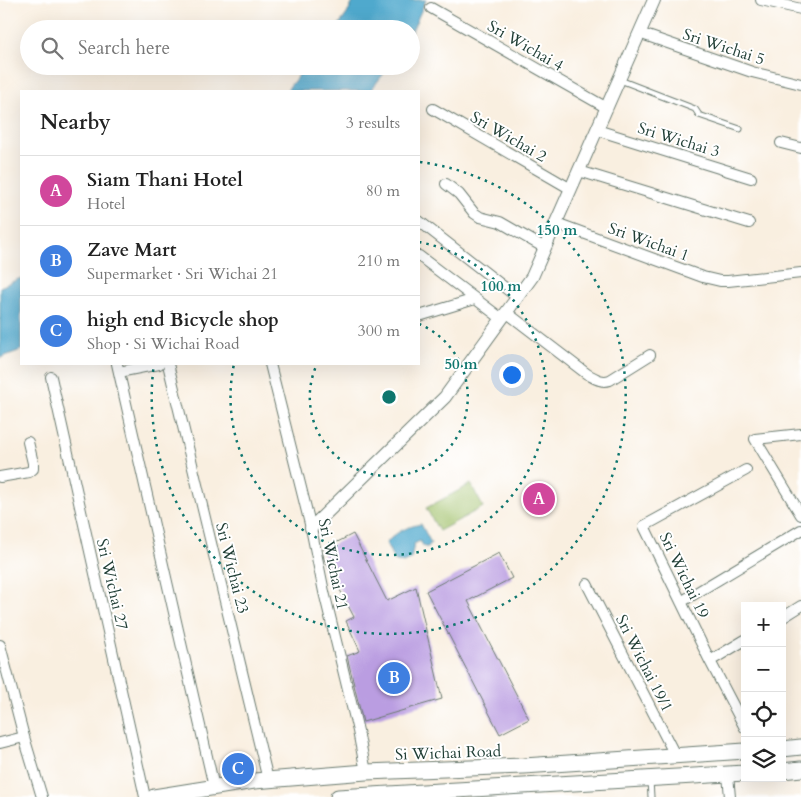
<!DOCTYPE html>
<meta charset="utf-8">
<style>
body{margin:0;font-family:Cardo,serif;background:#f6f6f6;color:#222}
.controls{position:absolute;right:15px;bottom:15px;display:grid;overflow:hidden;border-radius:0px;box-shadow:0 5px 20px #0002}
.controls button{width:45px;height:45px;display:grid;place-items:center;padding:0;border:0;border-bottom:1px solid #e0e0e0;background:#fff;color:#222;font:25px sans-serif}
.you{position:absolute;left:511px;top:374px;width:18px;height:18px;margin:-12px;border:4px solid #fff;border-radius:50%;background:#1a73e8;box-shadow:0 0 0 8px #1a73e833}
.badge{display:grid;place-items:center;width:32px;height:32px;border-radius:50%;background:#db2777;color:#fff;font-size:16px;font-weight:700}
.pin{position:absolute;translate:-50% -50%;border:2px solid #fff;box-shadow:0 1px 5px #0006}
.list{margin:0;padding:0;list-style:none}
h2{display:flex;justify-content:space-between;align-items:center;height:65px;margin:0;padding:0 20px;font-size:21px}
h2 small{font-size:16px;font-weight:400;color:#767676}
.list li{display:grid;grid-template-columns:32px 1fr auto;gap:15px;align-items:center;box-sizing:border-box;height:70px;padding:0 20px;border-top:1px solid #e0e0e0}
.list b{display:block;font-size:19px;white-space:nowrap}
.list p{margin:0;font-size:16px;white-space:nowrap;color:#767676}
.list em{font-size:16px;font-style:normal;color:#767676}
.icon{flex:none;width:28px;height:28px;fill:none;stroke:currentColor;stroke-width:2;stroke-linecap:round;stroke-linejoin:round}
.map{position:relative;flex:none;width:801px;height:797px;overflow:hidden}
.search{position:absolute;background:#fff;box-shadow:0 5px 20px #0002;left:20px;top:20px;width:400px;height:55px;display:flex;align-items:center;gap:12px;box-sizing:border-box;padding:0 18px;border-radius:28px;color:#767676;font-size:19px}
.panel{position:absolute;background:#fff;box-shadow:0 5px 20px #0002;left:20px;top:90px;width:400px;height:275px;border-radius:0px}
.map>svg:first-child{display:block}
</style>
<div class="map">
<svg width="801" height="797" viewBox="0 0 801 797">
<rect width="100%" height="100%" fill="#fff"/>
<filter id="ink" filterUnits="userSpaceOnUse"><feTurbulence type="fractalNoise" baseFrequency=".02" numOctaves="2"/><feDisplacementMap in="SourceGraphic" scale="10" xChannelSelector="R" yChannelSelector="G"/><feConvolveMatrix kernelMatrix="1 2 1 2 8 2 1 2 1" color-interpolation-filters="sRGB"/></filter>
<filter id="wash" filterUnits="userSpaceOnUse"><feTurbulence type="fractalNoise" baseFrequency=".0096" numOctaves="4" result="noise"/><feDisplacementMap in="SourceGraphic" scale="20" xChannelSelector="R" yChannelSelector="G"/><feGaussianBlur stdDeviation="1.12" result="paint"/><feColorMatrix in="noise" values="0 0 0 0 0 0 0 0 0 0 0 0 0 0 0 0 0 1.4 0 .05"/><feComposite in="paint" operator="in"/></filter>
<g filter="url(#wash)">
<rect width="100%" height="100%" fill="#f9efe0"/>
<path fill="#a1c16a" stroke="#607f4f" d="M 471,484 L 483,507 L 439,531 L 426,508 Z"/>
<path fill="#50a9cd" stroke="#387380" d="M 354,0 L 426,0 L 411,33 L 411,29 L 336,29 L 347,14 Z
M 306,66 L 390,66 L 370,91 L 286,91 Z
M 21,278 L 21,350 L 0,358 L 0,287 Z
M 421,524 L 431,543 L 428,547 L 424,547 L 420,541 L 414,544 L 411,559 L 403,563 L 394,560 L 386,543 C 396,532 406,527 421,524 Z"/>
<g id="blocks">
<path fill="#ba9de1" d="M 353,534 L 387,601 L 416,587 L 442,699 L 363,722 L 347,656 L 360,651 L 346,621 L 354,617 L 324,559 L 322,550 Z
M 499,553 L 512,578 L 468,601 L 529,719 L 500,734 L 426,591 Z"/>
</g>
</g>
<g filter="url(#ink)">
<use href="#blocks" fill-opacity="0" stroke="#6b7b70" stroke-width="1"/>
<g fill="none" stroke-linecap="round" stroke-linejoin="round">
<defs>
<path id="service" d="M 620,80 L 695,109 L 699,115 L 740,129
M 650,780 L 651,797"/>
<path id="minor" d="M 761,0 L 801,9
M 431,8 L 607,108
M 639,33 L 752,72 L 801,84
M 433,109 L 571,189
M 597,130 L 751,178
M 781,143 L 801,148
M 579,171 L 749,223
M 446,184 L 459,194 L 474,213 L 480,217 L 500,222 L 545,248
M 419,221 L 517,297
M 556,223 L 703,277 L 720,281 L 728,281 L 801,273
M 419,256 L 502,319
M 506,312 L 587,374 C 595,378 601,383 610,380 L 650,355
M 419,316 L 475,299
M 117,364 L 214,787
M 168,364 L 268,780
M 270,364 L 311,528 L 324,592 L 358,731 L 366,772
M 119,372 L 159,364
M 51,377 L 145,797
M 801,434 L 755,439 L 801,515
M 0,477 L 29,472 L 33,469 L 33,463 L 28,442
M 587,584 L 675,755
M 681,602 L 801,530
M 782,618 L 801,606
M 0,645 L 24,737 L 42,797
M 710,661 L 745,640
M 745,728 L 710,661 L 644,526 L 746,470
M 0,743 L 24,737
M 728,775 L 730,797"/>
<path id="tertiary" d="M 311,528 L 445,397 L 532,277 L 654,0"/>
<path id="primary" d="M 782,749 L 801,747
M 782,771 L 801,769
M 154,797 L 254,781 L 366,772 L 524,766 L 745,751
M 338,797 L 745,773"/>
</defs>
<use href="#service" stroke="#6b7b70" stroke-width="7"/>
<use href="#minor" stroke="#6b7b70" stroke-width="12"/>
<use href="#tertiary" stroke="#6b7b70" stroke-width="14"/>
<use href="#primary" stroke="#6b7b70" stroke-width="17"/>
<use href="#service" stroke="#fff" stroke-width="5"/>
<use href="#minor" stroke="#fff" stroke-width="10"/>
<use href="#tertiary" stroke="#fff" stroke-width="12"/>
<use href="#primary" stroke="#fff" stroke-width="15"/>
</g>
</g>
<g fill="none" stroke="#0f766e" stroke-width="2.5" stroke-dasharray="2.5 5">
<path d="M419 324A79 79 0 1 1 317 364"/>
<path d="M419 242A158 158 0 1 1 234 364"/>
<path d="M420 162A237 237 0 1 1 154 364"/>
</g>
<g text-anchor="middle" stroke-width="4" stroke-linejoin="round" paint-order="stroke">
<g font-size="16" fill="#1f3d34" stroke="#fff">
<text transform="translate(526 45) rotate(30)" y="6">Sri Wichai 4</text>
<text transform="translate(724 46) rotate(18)" y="6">Sri Wichai 5</text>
<text transform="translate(509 136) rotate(30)" y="6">Sri Wichai 2</text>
<text transform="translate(679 139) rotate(17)" y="6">Sri Wichai 3</text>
<text transform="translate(649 241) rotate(20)" y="6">Sri Wichai 1</text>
<text transform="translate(334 564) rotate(78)" y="6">Sri Wichai 21</text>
<text transform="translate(233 568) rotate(76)" y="6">Sri Wichai 23</text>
<text transform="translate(685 575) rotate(64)" y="6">Sri Wichai 19</text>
<text transform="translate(113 584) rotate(77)" y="6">Sri Wichai 27</text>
<text transform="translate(645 663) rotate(63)" y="6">Sri Wichai 19/1</text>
<text transform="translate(448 752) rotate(-2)" y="6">Si Wichai Road</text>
</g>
</g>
<circle cx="389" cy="397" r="8" fill="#0f766e" stroke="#fff" stroke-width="2.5"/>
<g font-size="15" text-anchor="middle" font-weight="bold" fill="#0f766e" stroke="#fff" stroke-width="4" stroke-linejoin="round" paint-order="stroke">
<text x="557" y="235">150 m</text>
<text x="501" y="291">100 m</text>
<text x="461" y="369">50 m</text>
</g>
</svg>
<div class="controls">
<button>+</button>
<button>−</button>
<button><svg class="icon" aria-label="locate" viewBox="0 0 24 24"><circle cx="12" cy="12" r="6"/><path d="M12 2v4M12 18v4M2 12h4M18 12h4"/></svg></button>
<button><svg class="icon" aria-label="layers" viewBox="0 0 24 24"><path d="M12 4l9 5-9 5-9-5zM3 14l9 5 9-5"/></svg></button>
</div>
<div class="you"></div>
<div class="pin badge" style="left:539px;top:499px;background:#d1479c">A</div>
<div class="pin badge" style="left:394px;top:678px;background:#3f7fe0">B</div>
<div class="pin badge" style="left:238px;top:769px;background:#3f7fe0">C</div>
<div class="search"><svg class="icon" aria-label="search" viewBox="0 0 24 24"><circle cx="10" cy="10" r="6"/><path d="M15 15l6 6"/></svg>Search here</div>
<section class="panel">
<h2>Nearby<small>3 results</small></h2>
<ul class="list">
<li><span class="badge" style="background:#d1479c">A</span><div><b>Siam Thani Hotel</b><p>Hotel</p></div><em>80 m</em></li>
<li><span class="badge" style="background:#3f7fe0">B</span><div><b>Zave Mart</b><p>Supermarket · Sri Wichai 21</p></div><em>210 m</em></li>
<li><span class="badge" style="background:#3f7fe0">C</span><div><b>high end Bicycle shop</b><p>Shop · Si Wichai Road</p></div><em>300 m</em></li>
</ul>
</section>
</div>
